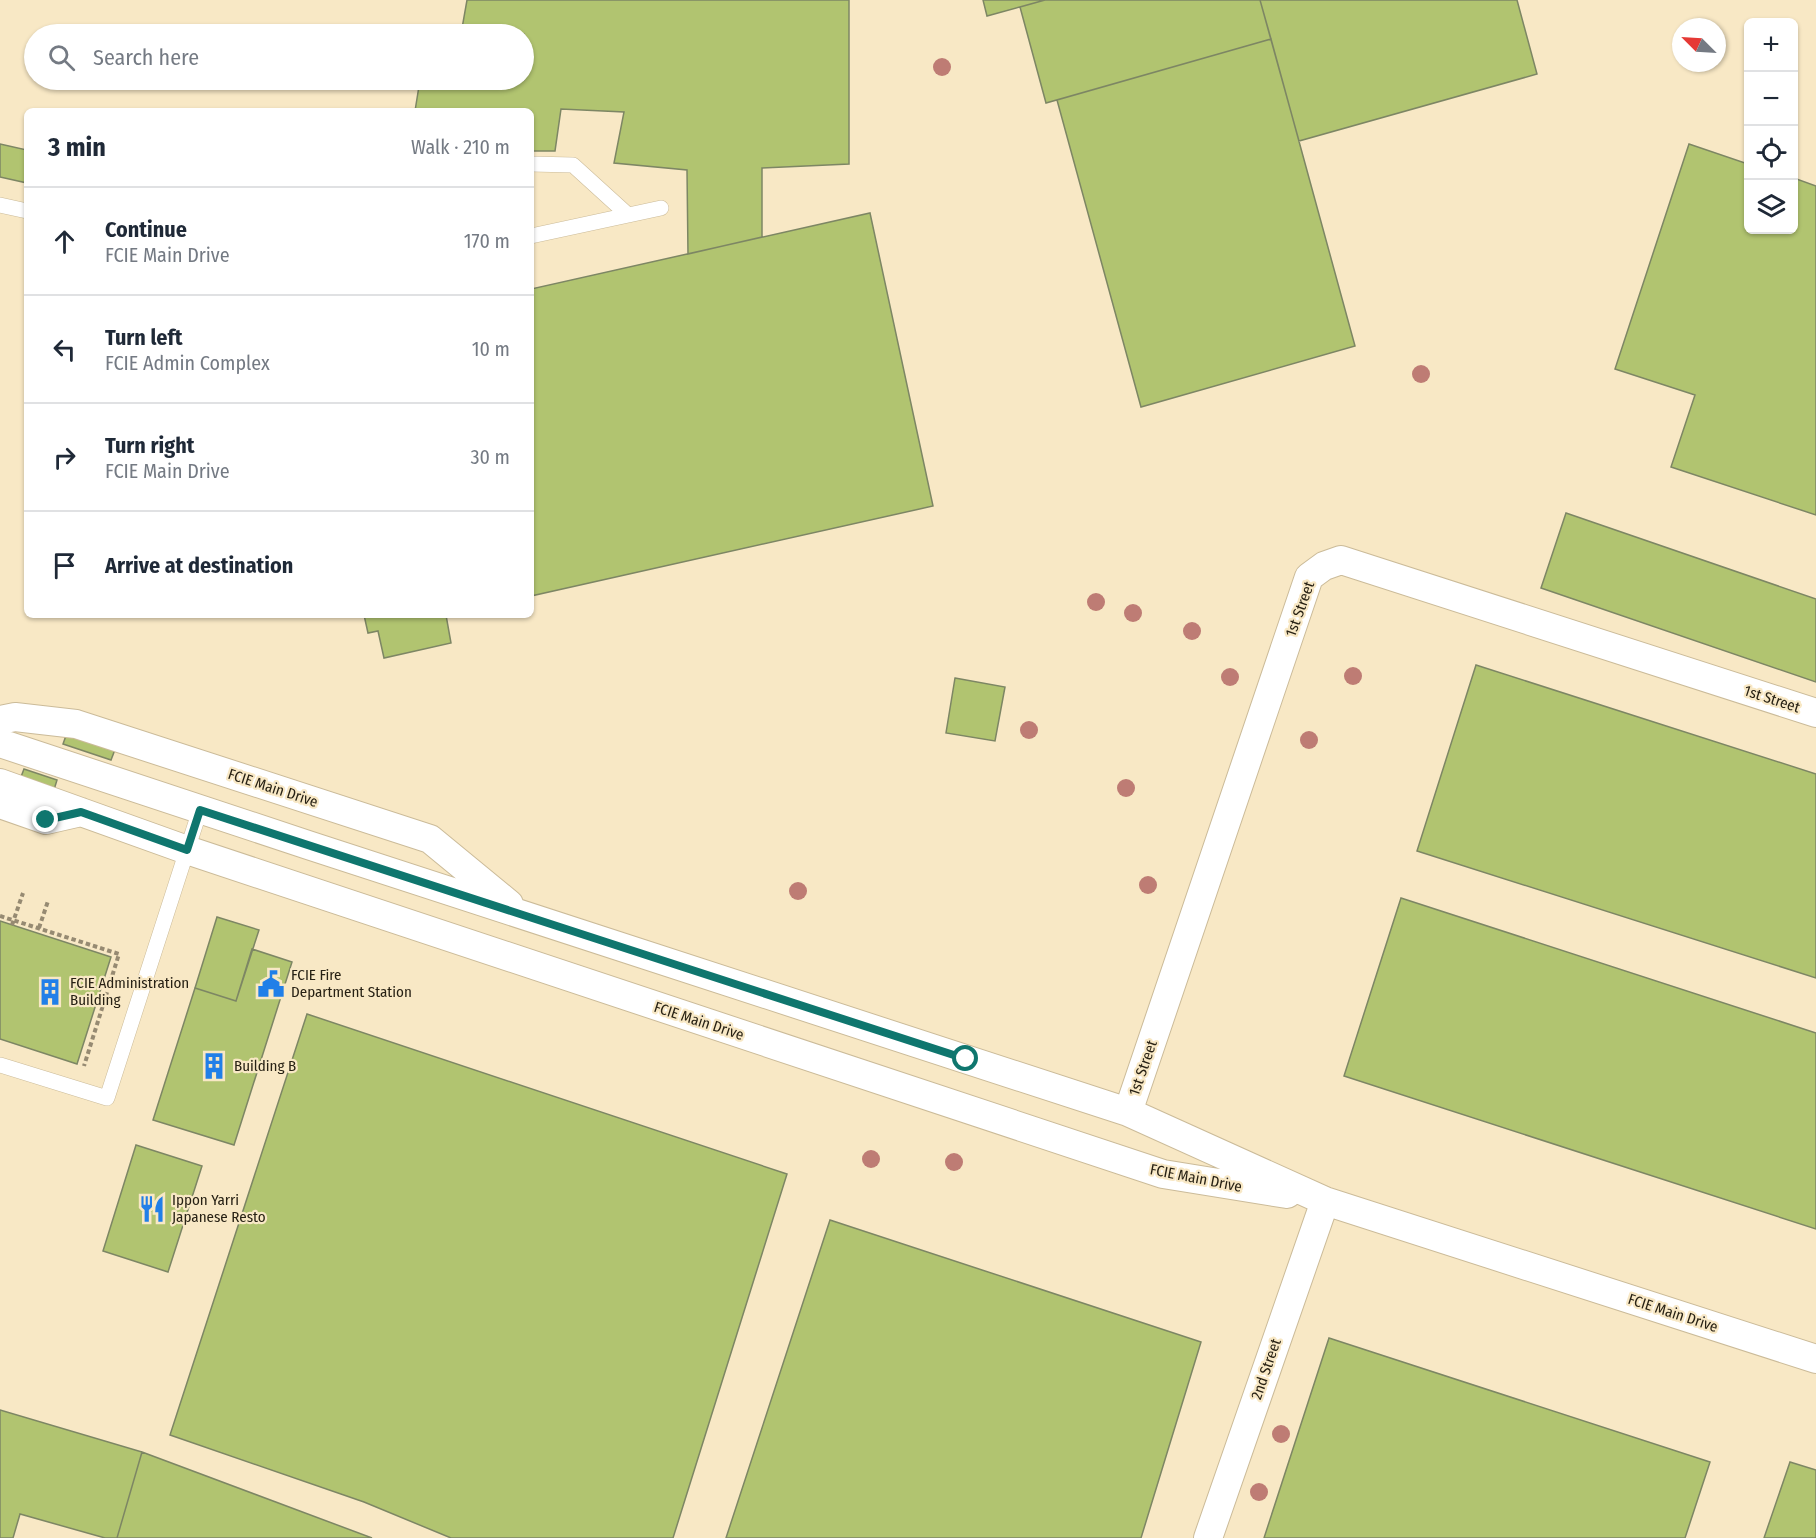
<!DOCTYPE html>
<meta charset="utf-8">
<style>
body{margin:0;font-family:"Fira Sans Condensed",sans-serif;background:#f2f2f3;color:#1f2937}
.controls{position:absolute;right:18px;top:18px;display:grid;overflow:hidden;border-radius:9px;box-shadow:0 2px 4px #0004}
.controls button{width:54px;height:54px;display:grid;place-items:center;padding:0;border:0;border-bottom:2px solid #e0e1e3;background:#fff;color:#1f2937;font:30px sans-serif}
.compass{position:absolute;left:1672px;top:18px;width:54px;height:54px;border-radius:50%;background:#fff;box-shadow:0 2px 4px #0004;rotate:294deg}
.stop{position:absolute;width:18px;height:18px;margin:-14px;border:4px solid #0f766e;border-radius:50%;background:#fff}
.stop.end{background:#0f766e;border-color:#fff;box-shadow:0 2px 6px #0008}
.list{margin:0;padding:0;list-style:none}
h2{display:flex;justify-content:space-between;align-items:center;height:78px;margin:0;padding:0 24px;font-size:26px}
h2 small{font-size:20px;font-weight:400;color:#747a83}
.list li{display:grid;grid-template-columns:39px 1fr auto;gap:18px;align-items:center;box-sizing:border-box;height:108px;padding:0 24px;border-top:2px solid #e0e1e3}
.list b{display:block;font-size:22px;white-space:nowrap}
.list p{margin:0;font-size:20px;white-space:nowrap;color:#747a83}
.list em{font-size:20px;font-style:normal;color:#747a83}
.icon{flex:none;width:33px;height:33px;fill:none;stroke:currentColor;stroke-width:2;stroke-linecap:round;stroke-linejoin:round}
.map{position:relative;flex:none;width:1816px;height:1538px;overflow:hidden}
.search{position:absolute;background:#fff;box-shadow:0 2px 4px #0004;left:24px;top:24px;width:510px;height:66px;display:flex;align-items:center;gap:15px;box-sizing:border-box;padding:0 21px;border-radius:33px;color:#747a83;font-size:22px}
.panel{position:absolute;background:#fff;box-shadow:0 2px 4px #0004;left:24px;top:108px;width:510px;height:510px;border-radius:9px}
.map>svg:first-child{display:block}
</style>
<div class="map">
<svg width="1816" height="1538" viewBox="0 0 1816 1538">
<rect width="100%" height="100%" fill="#f8e8c5"/>
<path fill="#b1c470" stroke="#7d8664" stroke-width="1.5" d="M 467,0 L 849,0 L 849,164 L 762,168 L 762,237 L 688,254 L 687,170 L 614,163 L 624,112 L 561,109 L 555,151 L 531,151 L 531,111 L 415,111 L 420,80 L 524,80 L 524,34 L 461,34 Z
M 983,0 L 1045,0 L 987,16 Z
M 1045,0 L 1260,0 L 1271,39 L 1046,103 L 1020,7 Z
M 1260,0 L 1517,0 L 1537,74 L 1299,141 Z
M 1271,39 L 1355,346 L 1141,407 L 1057,100 Z
M 0,144 L 27,150 L 27,183 L 0,177 Z
M 1689,144 L 1748,164 L 1748,230 L 1794,230 L 1794,178 L 1816,186 L 1816,515 L 1671,467 L 1695,395 L 1615,369 Z
M 870,213 L 933,506 L 531,596 L 531,289 Z
M 1566,513 L 1816,599 L 1816,682 L 1541,588 Z
M 364,615 L 446,615 L 451,643 L 384,658 L 378,631 L 368,633 Z
M 1476,665 L 1816,774 L 1816,978 L 1417,851 Z
M 955,678 L 1005,687 L 995,741 L 946,733 Z
M 68,730 L 116,747 L 111,760 L 63,744 Z
M 24,769 L 57,780 L 53,793 L 19,782 Z
M 1401,898 L 1816,1033 L 1816,1229 L 1344,1076 Z
M 217,917 L 259,930 L 236,1001 L 195,988 Z
M 0,921 L 111,957 L 77,1064 L 0,1039 Z
M 252,949 L 292,962 L 234,1145 L 153,1120 L 195,988 L 236,1001 Z
M 307,1014 L 787,1174 L 673,1538 L 451,1538 L 364,1502 L 170,1435 Z
M 136,1145 L 202,1166 L 168,1272 L 103,1251 Z
M 830,1220 L 1201,1342 L 1141,1538 L 726,1538 Z
M 1329,1338 L 1710,1462 L 1685,1538 L 1264,1538 Z
M 0,1410 L 142,1452 L 117,1538 L 105,1538 L 20,1514 L 13,1538 L 0,1538 Z
M 142,1452 L 372,1538 L 117,1538 Z
M 1790,1462 L 1816,1470 L 1816,1538 L 1764,1538 Z"/>
<g fill="none" stroke-linecap="round" stroke-linejoin="round">
<defs>
<path id="lane" d="M 531,164 L 573,165 L 628,215
M 0,205 L 27,211
M 531,236 L 661,208
M 0,1065 L 107,1098 L 200,810"/>
<path id="street" d="M 0,720 L 15,717 L 76,724 L 430,839 L 509,904
M 0,743 L 308,845 L 1128,1112 L 1325,1201 L 1816,1359
M 0,783 L 187,850 L 1163,1174 L 1287,1194
M 0,804 L 46,820 L 81,812
M 1128,1112 L 1309,577 L 1324,566 L 1341,560 L 1816,713
M 1208,1538 L 1325,1201"/>
</defs>
<use href="#lane" stroke="#cbbb99" stroke-width="16"/>
<use href="#street" stroke="#cbbb99" stroke-width="30"/>
<path stroke="#968a72" stroke-width="4" stroke-dasharray="4.5 3" stroke-linecap="butt" d="M 0,916 L 119,954 L 84,1066
M 12,925 L 23,893
M 39,928 L 48,901"/>
<use href="#lane" stroke="#fff" stroke-width="15"/>
<use href="#street" stroke="#fff" stroke-width="28"/>
</g>
<g fill="#be7c74">
<circle cx="942" cy="67" r="9"/>
<circle cx="1421" cy="374" r="9"/>
<circle cx="1096" cy="602" r="9"/>
<circle cx="1133" cy="613" r="9"/>
<circle cx="1192" cy="631" r="9"/>
<circle cx="1353" cy="676" r="9"/>
<circle cx="1230" cy="677" r="9"/>
<circle cx="1029" cy="730" r="9"/>
<circle cx="1309" cy="740" r="9"/>
<circle cx="1126" cy="788" r="9"/>
<circle cx="1148" cy="885" r="9"/>
<circle cx="798" cy="891" r="9"/>
<circle cx="871" cy="1159" r="9"/>
<circle cx="954" cy="1162" r="9"/>
<circle cx="1281" cy="1434" r="9"/>
<circle cx="1259" cy="1492" r="9"/>
</g>
<g fill="none" stroke-linecap="round" stroke-linejoin="round">
<path stroke="#0f766e" stroke-width="8" d="M 46,820 L 81,812 L 187,850 L 200,810 L 966,1059"/>
</g>
<defs>
<symbol id="civic-bare" viewBox="-9 -9 18 18"><path d="M-.6-6.5H3V-4.5H.6V-3L4-1V1h2V6H-6V1h2V-1L-.6-3ZM-1.2 2.5V6h2.4V2.5Z" fill="#217fe8" stroke="#f8e8c5" stroke-width="2.5" paint-order="stroke"/></symbol>
<symbol id="building-bare" viewBox="-9 -9 18 18"><path d="M-4-6H4V6H1V3H-1V6H-4ZM-2.5-4.3h1.7v1.8h-1.7ZM.8-4.3h1.7v1.8H.8ZM-2.5-1h1.7V.8h-1.7ZM.8-1h1.7V.8H.8Z" fill="#217fe8" stroke="#f8e8c5" stroke-width="2.5" paint-order="stroke"/></symbol>
<symbol id="restaurant-bare" viewBox="-9 -9 18 18"><path d="M-5-6h1v4h1v-4h1v4h1v-4h1v5L-1.5 .5V6h-2V.5L-5-1ZM5-6V6H3V1.5H1.5Q1.5-4 5-6Z" fill="#217fe8" stroke="#f8e8c5" stroke-width="2.5" paint-order="stroke"/></symbol>
</defs>
<g fill-rule="evenodd">
<use href="#civic-bare" x="252" y="965" width="38" height="38"/>
<use href="#building-bare" x="31" y="973" width="38" height="38"/>
<use href="#building-bare" x="195" y="1047" width="38" height="38"/>
<use href="#restaurant-bare" x="133" y="1190" width="38" height="38"/>
</g>
<g text-anchor="middle" stroke-width="4.5" stroke-linejoin="round" paint-order="stroke">
<g font-size="15" fill="#272114" stroke="#f8e8c5">
<text transform="translate(1300 609) rotate(-70)" y="5">1st Street</text>
<text transform="translate(1772 699) rotate(18)" y="5">1st Street</text>
<text transform="translate(273 788) rotate(18)" y="5">FCIE Main Drive</text>
<text transform="translate(699 1021) rotate(18)" y="5">FCIE Main Drive</text>
<text transform="translate(1143 1068) rotate(-71)" y="5">1st Street</text>
<text transform="translate(1196 1178) rotate(11)" y="5">FCIE Main Drive</text>
<text transform="translate(1673 1313) rotate(18)" y="5">FCIE Main Drive</text>
<text transform="translate(1266 1369) rotate(-71)" y="5">2nd Street</text>
</g>
<g font-size="15" fill="#272114" stroke="#f8e8c5" text-anchor="start">
<text x="291" y="980">FCIE Fire<tspan x="291" dy="17">Department Station</tspan></text>
<text x="70" y="988">FCIE Administration<tspan x="70" dy="17">Building</tspan></text>
<text x="234" y="1071">Building B</text>
<text x="172" y="1205">Ippon Yarri<tspan x="172" dy="17">Japanese Resto</tspan></text>
</g>
</g>
</svg>
<div class="controls">
<button>+</button>
<button>−</button>
<button><svg class="icon" aria-label="locate" viewBox="0 0 24 24"><circle cx="12" cy="12" r="6"/><path d="M12 2v4M12 18v4M2 12h4M18 12h4"/></svg></button>
<button><svg class="icon" aria-label="layers" viewBox="0 0 24 24"><path d="M12 4l9 5-9 5-9-5zM3 14l9 5 9-5"/></svg></button>
</div>
<svg class="compass" viewBox="-18 -18 36 36"><path d="M0-13l5 13h-10z" fill="#e53935"/><path d="M0 13l5-13h-10z" fill="#747a83"/></svg>
<div class="stop" style="left:966px;top:1059px"></div>
<div class="stop end" style="left:46px;top:820px"></div>
<div class="search"><svg class="icon" aria-label="search" viewBox="0 0 24 24"><circle cx="10" cy="10" r="6"/><path d="M15 15l6 6"/></svg>Search here</div>
<section class="panel">
<h2>3 min<small>Walk · 210 m</small></h2>
<ul class="list">
<li><svg class="icon" aria-label="ahead" viewBox="0 0 24 24"><path d="M12 20V5M6 11l6-6 6 6"/></svg><div><b>Continue</b><p>FCIE Main Drive</p></div><em>170 m</em></li>
<li><svg class="icon" aria-label="left" viewBox="0 0 24 24"><path d="M17 20v-9H6M10 6l-5 5 5 5"/></svg><div><b>Turn left</b><p>FCIE Admin Complex</p></div><em>10 m</em></li>
<li><svg class="icon" aria-label="right" viewBox="0 0 24 24"><path d="M7 20v-9h11M14 6l5 5-5 5"/></svg><div><b>Turn right</b><p>FCIE Main Drive</p></div><em>30 m</em></li>
<li><svg class="icon" aria-label="arrive" viewBox="0 0 24 24"><path d="M6 21V4h12l-3 4 3 4H6"/></svg><div><b>Arrive at destination</b></div></li>
</ul>
</section>
</div>
